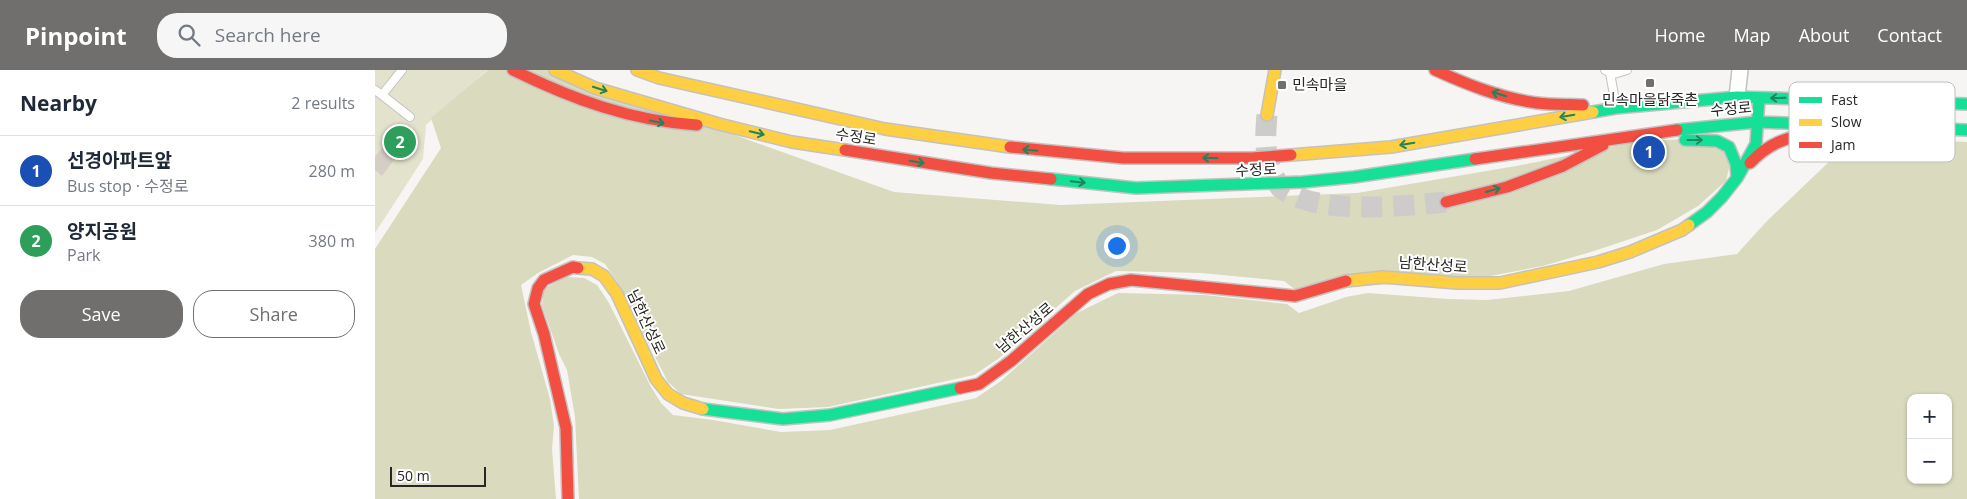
<!DOCTYPE html>
<meta charset="utf-8">
<style>
body{margin:0;font-family:"Open Sans","Noto Sans KR",sans-serif;background:#f6f6f7;color:#1f2937}
.controls{position:absolute;right:15px;bottom:15px;display:grid;overflow:hidden;border-radius:10px;box-shadow:0 1px 4px #0004}
.controls button{width:45px;height:45px;display:grid;place-items:center;padding:0;border:0;border-bottom:1px solid #e0e1e3;background:#fff;color:#1f2937;font:25px sans-serif}
.scale{position:absolute;left:15px;bottom:12px;width:96px;box-sizing:border-box;padding-left:5px;border:2px solid #282725;border-top:0;font-size:14px;line-height:18px;white-space:nowrap;color:#282725;-webkit-text-stroke:4px #fff;paint-order:stroke}
.you{position:absolute;left:741px;top:175px;width:18px;height:18px;margin:-12px;border:4px solid #fff;border-radius:50%;background:#1a73e8;box-shadow:0 0 0 8px #1a73e833}
.badge{display:grid;place-items:center;width:32px;height:32px;border-radius:50%;background:#706f6d;color:#fff;font-size:16px;font-weight:700}
.pin{position:absolute;translate:-50% -50%;border:2px solid #fff;box-shadow:0 1px 5px #0006}
.list{margin:0;padding:0;list-style:none}
h2{display:flex;justify-content:space-between;align-items:center;height:65px;margin:0;padding:0 20px;font-size:21px}
h2 small{font-size:16px;font-weight:400;color:#747a83}
.list li{display:grid;grid-template-columns:32px 1fr auto;gap:15px;align-items:center;box-sizing:border-box;height:70px;padding:0 20px;border-top:1px solid #e0e1e3}
.list b{display:block;font-size:19px;white-space:nowrap}
.list p{margin:0;font-size:16px;white-space:nowrap;color:#747a83}
.list em{font-size:16px;font-style:normal;color:#747a83}
.actions{display:flex;gap:10px;padding:15px 20px}
.actions a{flex:1;padding:11px 0;border:1px solid #706f6d;border-radius:20px;text-align:center;font-size:18px;color:#706f6d}
.actions .main{background:#706f6d;color:#fff}
.icon{flex:none;width:28px;height:28px;fill:none;stroke:currentColor;stroke-width:2;stroke-linecap:round;stroke-linejoin:round}
.map{position:relative;flex:none;width:1592px;height:429px;overflow:hidden}
header{display:flex;align-items:center;gap:30px;box-sizing:border-box;height:70px;padding:0 25px;background:#706f6d;color:#fff}
header strong{font-size:24px}
nav{display:flex;gap:28px;margin-inline-start:auto;font-size:18px}
.search{width:350px;height:45px;background:#f6f6f7;display:flex;align-items:center;gap:12px;box-sizing:border-box;padding:0 18px;border-radius:20px;color:#747a83;font-size:19px}
main{display:flex}
aside{flex:1;background:#fff}
.map>svg:first-child{display:block}
</style>
<header>
<strong>Pinpoint</strong>
<div class="search"><svg class="icon" aria-label="search" viewBox="0 0 24 24"><circle cx="10" cy="10" r="6"/><path d="M15 15l6 6"/></svg>Search here</div>
<nav><a>Home</a><a>Map</a><a>About</a><a>Contact</a></nav>
</header>
<main>
<aside>
<h2>Nearby<small>2 results</small></h2>
<ul class="list">
<li><span class="badge" style="background:#1a4fb4">1</span><div><b>선경아파트앞</b><p>Bus stop · 수정로</p></div><em>280 m</em></li>
<li><span class="badge" style="background:#2e9e5b">2</span><div><b>양지공원</b><p>Park</p></div><em>380 m</em></li>
</ul>
<div class="actions"><a class="main">Save</a><a>Share</a></div>
</aside>
<div class="map">
<svg width="1592" height="429" viewBox="0 0 1592 429">
<rect width="100%" height="100%" fill="#f7f5f3"/>
<path fill="#e3e3cd" d="M 0,0 L 112,0 L 51,55 L 48,89 L 0,163 Z"/>
<path fill="#d9dabe" fill-rule="evenodd" d="M 113,0 L 188,0 L 223,16 L 519,122 L 686,135 L 982,123 L 1141,96 L 1265,71 L 1336,68 L 1358,81 L 1351,111 L 1323,136 L 1282,160 L 1219,181 L 1168,196 L 1110,207 L 922,221 L 909,211 L 826,203 L 741,201 L 700,221 L 623,289 L 599,305 L 453,337 L 404,339 L 306,324 L 293,312 L 242,212 L 230,194 L 217,187 L 198,185 L 163,203 L 146,215 L 156,262 L 175,329 L 179,356 L 177,379 L 181,429 L 0,429 L 0,179 L 66,78 L 56,48 Z
M 1481,66 L 1592,72 L 1592,429 L 204,429 L 200,347 L 192,300 L 184,284 L 167,235 L 169,219 L 191,207 L 209,208 L 222,215 L 234,233 L 276,317 L 286,333 L 298,345 L 338,350 L 406,362 L 455,360 L 601,328 L 626,311 L 702,243 L 743,223 L 829,225 L 912,234 L 924,243 L 971,227 L 993,223 L 1073,229 L 1112,230 L 1194,221 L 1289,194 L 1362,184 L 1392,151 ZM 1536,328 L 1573,328 L 1573,410 L 1536,410 Z"/>
<path fill="#d5cec5" d="M 14,69 L 27,79 L 7,106 L 0,100 L 0,87 Z"/>
<g fill="none" stroke-linecap="round" stroke-linejoin="round">
<path stroke="#ceccca" stroke-width="21" stroke-dasharray="21 11" stroke-linecap="butt" d="M 892,45 C 890,68 889,88 900,108 C 902,111 903,116 906,118 C 942,146 1027,136 1071,132"/>
<defs>
<path id="lane" d="M 1230,0 L 1239,4 L 1252,0
M 1235,3 L 1241,36
M 0,20 L 7,25 L 27,0
M 7,25 L 35,47"/>
<path id="street" d="M 1362,27 L 1365,0"/>
<path id="fast" d="M 1218,42 L 1241,38 L 1362,27 L 1592,34
M 1302,60 L 1382,52 L 1592,60
M 1310,70 L 1342,71 L 1354,77 L 1361,94 L 1362,108
M 676,109 L 761,118 L 928,112 L 979,107 L 1100,89
M 1314,155 L 1332,142 L 1347,127 L 1362,108 L 1381,74 L 1384,29
M 328,339 L 408,349 L 455,345 L 585,318"/>
<path id="slow" d="M 180,0 L 220,18 L 344,54 L 417,72 L 470,80
M 262,0 L 284,8 L 510,59 L 635,77
M 892,45 L 900,0
M 916,85 L 1016,77 L 1218,42
M 203,198 L 217,199 L 229,206 L 242,224 L 281,309 L 293,324 L 308,333 L 328,339
M 971,211 L 1008,207 L 1082,213 L 1125,213 L 1223,192 L 1255,182 L 1307,160 L 1314,155"/>
<path id="jam" d="M 138,0 C 197,29 256,51 322,55
M 1060,0 C 1093,15 1126,28 1162,33 C 1177,35 1193,34 1208,35
M 635,77 L 748,88 L 877,88 L 916,85
M 470,80 L 616,103 L 676,109
M 1100,89 L 1302,60
M 1375,93 C 1393,74 1412,66 1438,64
M 1071,132 L 1132,117 L 1188,96 L 1228,75
M 585,318 L 604,314 L 636,291 L 713,224 L 734,214 L 756,210 L 920,226 L 971,211
M 193,429 L 191,358 L 169,264 L 159,234 L 163,218 L 169,210 L 198,197 L 203,198"/>
</defs>
<use href="#lane" stroke="#c3c2c0" stroke-width="10"/>
<use href="#street" stroke="#c3c2c0" stroke-width="18"/>
<use href="#fast" stroke="#c3c2c0" stroke-width="14"/>
<use href="#slow" stroke="#c3c2c0" stroke-width="14"/>
<use href="#jam" stroke="#c3c2c0" stroke-width="14"/>
<use href="#lane" stroke="#fefefd" stroke-width="8"/>
<use href="#street" stroke="#fefefd" stroke-width="15"/>
<use href="#fast" stroke="#16e098" stroke-width="11"/>
<use href="#slow" stroke="#ffcf43" stroke-width="11"/>
<use href="#jam" stroke="#f24e42" stroke-width="11"/>
</g>
<defs><path id="oneway-shaft" d="M-6 0H5M1.5-3L5.5 0L1.5 3" fill="none" stroke-width="1.6" stroke-linecap="round" stroke-linejoin="round" transform="scale(1.25)"/></defs>
<g stroke="#1f845e">
<use href="#oneway-shaft" transform="translate(225 19) rotate(18)"/>
<use href="#oneway-shaft" transform="translate(1124 24) rotate(-163)"/>
<use href="#oneway-shaft" transform="translate(1403 28) rotate(179)"/>
<use href="#oneway-shaft" transform="translate(1192 46) rotate(170)"/>
<use href="#oneway-shaft" transform="translate(282 52) rotate(12)"/>
<use href="#oneway-shaft" transform="translate(382 63) rotate(14)"/>
<use href="#oneway-shaft" transform="translate(1320 70)"/>
<use href="#oneway-shaft" transform="translate(1032 74) rotate(170)"/>
<use href="#oneway-shaft" transform="translate(655 80) rotate(-175)"/>
<use href="#oneway-shaft" transform="translate(835 88) rotate(-180)"/>
<use href="#oneway-shaft" transform="translate(542 92) rotate(9)"/>
<use href="#oneway-shaft" transform="translate(703 112) rotate(6)"/>
<use href="#oneway-shaft" transform="translate(1118 120) rotate(-15)"/>
</g>
<g fill="#706f6d" stroke="#fff" stroke-width="2">
<rect x="1270" y="8" width="10" height="10" rx="2.5"/>
<rect x="902" y="10" width="10" height="10" rx="2.5"/>
</g>
<g text-anchor="middle" stroke-width="4" stroke-linejoin="round" paint-order="stroke">
<g font-size="15" fill="#282725" stroke="#fff" text-anchor="start">
<text x="917" y="20">민속마을</text>
<text x="1275" y="35" text-anchor="middle">민속마을닭죽촌</text>
</g>
<g font-size="15" fill="#282725" stroke="#fff">
<text transform="translate(1356 39) rotate(-5)" y="5">수정로</text>
<text transform="translate(481 67) rotate(9)" y="5">수정로</text>
<text transform="translate(881 100) rotate(-3)" y="5">수정로</text>
<text transform="translate(1058 195) rotate(4)" y="5">남한산성로</text>
<text transform="translate(271 252) rotate(65)" y="5">남한산성로</text>
<text transform="translate(650 258) rotate(-40)" y="5">남한산성로</text>
</g>
</g>
<rect x="1414" y="12" width="166" height="80" rx="8" fill="#fff" stroke="#bebebe" stroke-width="1"/>
<rect x="1424" y="27" width="23" height="6" fill="#16e098"/>
<rect x="1424" y="49" width="23" height="7" fill="#ffcf43"/>
<rect x="1424" y="72" width="23" height="6" fill="#f24e42"/>
<g font-size="14" fill="#282725">
<text x="1456" y="35">Fast</text>
<text x="1456" y="57">Slow</text>
<text x="1456" y="80">Jam</text>
</g>
</svg>
<div class="controls">
<button>+</button>
<button>−</button>
</div>
<div class="scale">50 m</div>
<div class="you"></div>
<div class="pin badge" style="left:1274px;top:82px;background:#1a4fb4">1</div>
<div class="pin badge" style="left:25px;top:72px;background:#2e9e5b">2</div>
</div>
</main>
